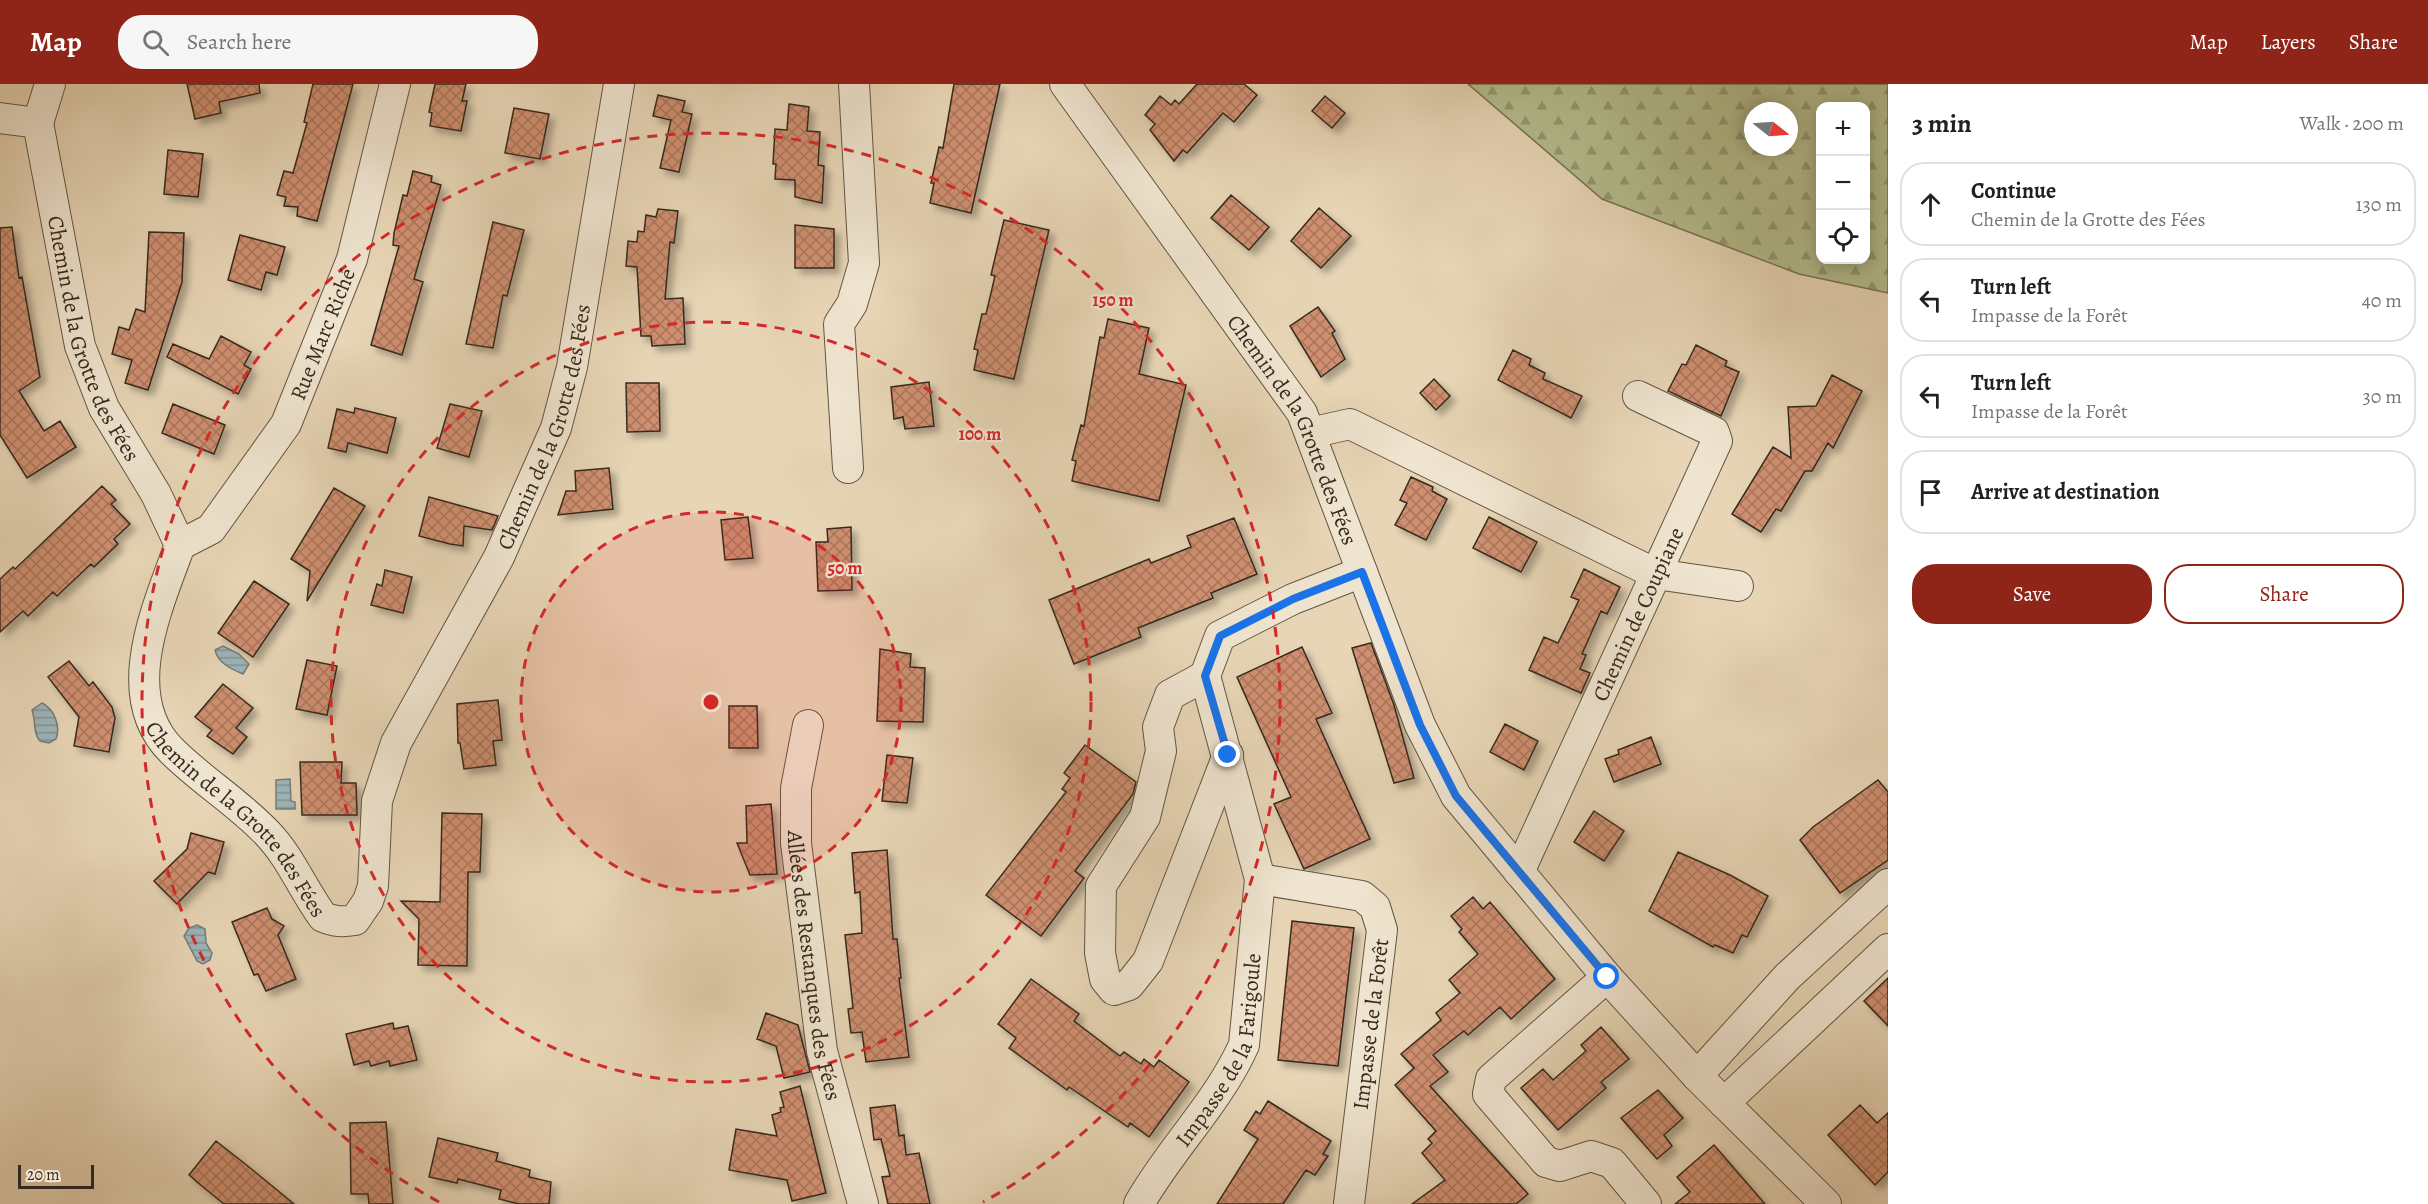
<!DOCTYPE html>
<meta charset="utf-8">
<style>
body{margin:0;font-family:Alegreya,serif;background:#f6f6f6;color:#202124}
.controls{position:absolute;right:18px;top:18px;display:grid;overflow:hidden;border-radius:12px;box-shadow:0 3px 15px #0003}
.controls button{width:54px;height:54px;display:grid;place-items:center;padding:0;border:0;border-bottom:2px solid #e0e0e0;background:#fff;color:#202124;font:30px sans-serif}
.compass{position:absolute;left:1744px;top:18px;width:54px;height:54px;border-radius:50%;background:#fff;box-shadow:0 3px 15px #0003;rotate:107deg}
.scale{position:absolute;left:18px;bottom:15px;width:76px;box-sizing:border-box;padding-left:6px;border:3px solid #362a1e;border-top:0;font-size:16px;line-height:21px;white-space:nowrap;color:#362a1e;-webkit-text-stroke:4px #efe4cf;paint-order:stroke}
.stop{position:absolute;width:18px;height:18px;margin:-14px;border:4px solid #1a73e8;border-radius:50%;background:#fff}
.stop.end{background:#1a73e8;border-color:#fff;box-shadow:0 2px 6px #0008}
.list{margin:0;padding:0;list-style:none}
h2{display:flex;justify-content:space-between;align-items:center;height:78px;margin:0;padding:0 24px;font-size:26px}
h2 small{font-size:20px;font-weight:400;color:#757577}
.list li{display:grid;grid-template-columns:39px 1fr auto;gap:18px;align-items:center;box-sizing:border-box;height:84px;margin:0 12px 12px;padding:0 12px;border:2px solid #e0e0e0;border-radius:24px}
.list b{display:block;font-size:22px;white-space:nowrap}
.list p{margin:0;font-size:20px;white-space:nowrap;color:#757577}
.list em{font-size:20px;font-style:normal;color:#757577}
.actions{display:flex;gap:12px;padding:18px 24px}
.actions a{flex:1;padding:14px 0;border:2px solid #8f2418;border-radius:24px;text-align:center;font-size:21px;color:#8f2418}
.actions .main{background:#8f2418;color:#fff}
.icon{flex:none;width:33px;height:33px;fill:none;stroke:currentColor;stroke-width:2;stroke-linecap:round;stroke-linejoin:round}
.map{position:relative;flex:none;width:1888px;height:1120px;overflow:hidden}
header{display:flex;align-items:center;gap:36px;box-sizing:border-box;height:84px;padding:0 30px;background:#8f2418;color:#fff}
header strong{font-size:28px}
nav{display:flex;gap:33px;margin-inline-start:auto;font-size:21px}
.search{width:420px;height:54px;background:#f6f6f6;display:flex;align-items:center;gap:15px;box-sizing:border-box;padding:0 21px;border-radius:24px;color:#757577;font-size:22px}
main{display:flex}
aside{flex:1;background:#fff}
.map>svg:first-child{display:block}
</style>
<header>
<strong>Map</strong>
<div class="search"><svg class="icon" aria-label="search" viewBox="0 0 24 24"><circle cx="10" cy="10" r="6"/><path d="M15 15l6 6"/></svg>Search here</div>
<nav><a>Map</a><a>Layers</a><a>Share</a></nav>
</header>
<main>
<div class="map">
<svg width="1888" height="1120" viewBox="0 0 1888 1120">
<defs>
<pattern id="forest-firs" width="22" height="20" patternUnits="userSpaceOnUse" patternTransform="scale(1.5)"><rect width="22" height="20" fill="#b4bd8e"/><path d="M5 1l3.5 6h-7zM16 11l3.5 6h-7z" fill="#939a73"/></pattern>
<pattern id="water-rules" width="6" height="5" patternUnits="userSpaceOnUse" patternTransform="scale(1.5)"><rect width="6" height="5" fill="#9db5b9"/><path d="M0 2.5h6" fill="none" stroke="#819396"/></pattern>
<pattern id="building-cross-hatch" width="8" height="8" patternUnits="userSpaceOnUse" patternTransform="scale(1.5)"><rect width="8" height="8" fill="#cf8f6f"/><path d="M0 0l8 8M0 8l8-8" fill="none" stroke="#a9755b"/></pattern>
<filter id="shadow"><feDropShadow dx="5.5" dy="5.5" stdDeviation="3" flood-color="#0004"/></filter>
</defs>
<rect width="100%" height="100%" fill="#e7d5b5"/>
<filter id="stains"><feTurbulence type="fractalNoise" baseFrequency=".00333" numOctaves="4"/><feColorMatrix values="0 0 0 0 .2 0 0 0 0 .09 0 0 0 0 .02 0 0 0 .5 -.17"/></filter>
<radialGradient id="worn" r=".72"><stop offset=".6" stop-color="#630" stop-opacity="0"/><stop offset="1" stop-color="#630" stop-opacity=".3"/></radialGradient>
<path fill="url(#forest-firs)" stroke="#757456" stroke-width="1.5" fill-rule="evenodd" d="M 1468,0 L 1888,0 L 1888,209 L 1799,190 L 1602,115 ZM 1820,22 L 1866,22 L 1866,176 L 1820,176 ZM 1753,27 L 1789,27 L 1789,63 L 1753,63 Z"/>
<path fill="url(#water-rules)" stroke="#747d7b" stroke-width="1.5" d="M 223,562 L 239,570 L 249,580 L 243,590 C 231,585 218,579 215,566 Z
M 42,619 C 54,625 61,642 56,655 L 49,659 L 40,657 C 33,650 36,637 32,626 Z
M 290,695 L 291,717 L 295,718 L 295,725 L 276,725 L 276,696 Z
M 197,841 L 205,845 L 206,859 L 212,869 L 210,876 L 203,880 L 197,877 L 184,852 L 189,844 Z"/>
<path fill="url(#building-cross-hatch)" stroke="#362a1e" stroke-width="1.5" filter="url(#shadow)" d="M 187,0 L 259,0 L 260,9 L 219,18 L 221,29 L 195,35 Z
M 313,0 L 353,0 L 317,137 L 297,132 L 298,123 L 284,122 L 286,113 L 277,111 L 284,87 L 293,89 L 307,39 L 304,38 Z
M 435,0 L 466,0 L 462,17 L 467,17 L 461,47 L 430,42 L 432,29 L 429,28 Z
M 954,0 L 1000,0 L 971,129 L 930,119 L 934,99 L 931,99 L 939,63 L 943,64 Z
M 1197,0 L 1244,0 L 1257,11 L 1234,38 L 1223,29 L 1187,69 L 1183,66 L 1174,77 L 1150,46 L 1155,40 L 1145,31 L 1160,12 L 1171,21 L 1175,16 L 1179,20 Z
M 658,11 L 685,17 L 682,28 L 692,30 L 679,88 L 660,84 L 671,36 L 653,32 Z
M 1325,12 L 1345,29 L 1332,44 L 1312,27 Z
M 789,20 L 809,23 L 807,47 L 820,48 L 818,81 L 824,82 L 822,119 L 795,113 L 795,96 L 775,95 L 776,80 L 773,80 L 775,45 L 787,46 Z
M 514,24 L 549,30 L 540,75 L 505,69 Z
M 168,66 L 203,70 L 198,113 L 164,110 Z
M 413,87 L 432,92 L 431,98 L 441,101 L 414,195 L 423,198 L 402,271 L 371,261 L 399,162 L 393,161 L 394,149 L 403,111 L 407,112 Z
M 1231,111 L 1269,143 L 1249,166 L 1211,134 Z
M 1319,124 L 1351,152 L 1321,184 L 1291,157 Z
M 658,125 L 678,127 L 674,159 L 670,158 L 665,215 L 683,214 L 685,260 L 652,262 L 651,252 L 641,252 L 637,183 L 626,182 L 628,157 L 637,158 L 638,147 L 644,148 L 646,131 L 656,133 Z
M 1004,136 L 1049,146 L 1014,295 L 974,286 L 978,266 L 974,265 L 982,230 L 986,230 L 995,192 L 991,191 Z
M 493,138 L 524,146 L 507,212 L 503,211 L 493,264 L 466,260 Z
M 795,141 L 834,145 L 834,184 L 795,184 Z
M 12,143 L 19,194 L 22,193 L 40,293 L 19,307 L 44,347 L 60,337 L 76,363 L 27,394 L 0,351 L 0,144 Z
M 149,148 L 184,149 L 182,198 L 148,306 L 125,299 L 132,276 L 112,270 L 119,243 L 129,246 L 136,225 L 145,228 Z
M 240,151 L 285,163 L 277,191 L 266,188 L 261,206 L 228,196 Z
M 1318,223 L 1335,247 L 1332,249 L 1345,275 L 1321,293 L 1290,242 Z
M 1108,235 L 1149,244 L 1139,290 L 1186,301 L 1159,417 L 1072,397 L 1076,377 L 1072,376 L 1081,341 L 1084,342 L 1100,253 L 1104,254 Z
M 221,252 L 251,268 L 244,281 L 251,285 L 238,310 L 167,273 L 173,260 L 209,275 Z
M 1696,261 L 1727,277 L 1725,282 L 1739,288 L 1721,332 L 1668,307 L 1682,280 L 1686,281 Z
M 1513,266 L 1531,275 L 1529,281 L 1545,289 L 1543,295 L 1582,312 L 1571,334 L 1498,296 Z
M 1832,291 L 1862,307 L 1833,364 L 1828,359 L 1812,387 L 1805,387 L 1781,427 L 1776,425 L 1761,448 L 1732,430 L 1773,363 L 1791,374 L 1788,323 L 1816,322 Z
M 1434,295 L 1450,312 L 1436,326 L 1420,309 Z
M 929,298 L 934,342 L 905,345 L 903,333 L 894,335 L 891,303 Z
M 626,299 L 659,299 L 660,347 L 627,348 Z
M 173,320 L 225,341 L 214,370 L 162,349 Z
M 450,320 L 482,327 L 469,373 L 437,364 Z
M 355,324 L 396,334 L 387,369 L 348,359 L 346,368 L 328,364 L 337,325 L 354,329 Z
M 609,384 L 613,425 L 558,431 L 566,407 L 576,407 L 575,387 Z
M 1411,393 L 1433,403 L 1432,407 L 1447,415 L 1426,456 L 1395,441 L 1407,419 L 1400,416 Z
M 102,402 L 116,416 L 111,420 L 130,440 L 114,455 L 118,460 L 94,483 L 91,480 L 57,512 L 53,508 L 28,532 L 23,527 L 0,548 L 0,495 L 13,483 L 15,485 Z
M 334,404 L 365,422 L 307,517 L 310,487 L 291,475 Z
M 429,413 L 498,432 L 492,446 L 464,442 L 463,462 L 450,460 L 419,452 Z
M 748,433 L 753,474 L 725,476 L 721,436 Z
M 1489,433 L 1537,458 L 1521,488 L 1473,464 Z
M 1234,434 L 1257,490 L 1211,509 L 1213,514 L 1138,544 L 1141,553 L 1074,580 L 1049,516 L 1149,475 L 1151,479 L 1191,463 L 1187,452 Z
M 851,443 L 852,506 L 818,507 L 816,458 L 828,458 L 827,445 Z
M 1584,485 L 1620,503 L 1607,530 L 1601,527 L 1582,570 L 1586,571 L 1580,585 L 1590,589 L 1581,609 L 1529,586 L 1544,553 L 1558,559 L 1579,516 L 1571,513 Z
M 385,486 L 412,493 L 403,529 L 371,521 L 377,500 L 382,502 Z
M 254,497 L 289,520 L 253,573 L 218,549 Z
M 1371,559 L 1394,621 L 1414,694 L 1394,699 L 1352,564 Z
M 1302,563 L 1332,629 L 1316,635 L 1370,755 L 1304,785 L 1274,720 L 1291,713 L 1237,593 Z
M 880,565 L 911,570 L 910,583 L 925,584 L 923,638 L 877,637 Z
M 307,576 L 337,582 L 327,631 L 296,625 Z
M 69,577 L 89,602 L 93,598 L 112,623 L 115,634 L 109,668 L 74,662 L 79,633 L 48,593 Z
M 223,600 L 253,624 L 236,644 L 247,653 L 233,670 L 207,652 L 212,646 L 195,633 Z
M 498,616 L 502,656 L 493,657 L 496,681 L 464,685 L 460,659 L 458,659 L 457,620 Z
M 729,622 L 757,622 L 758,664 L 729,664 Z
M 1505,640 L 1538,657 L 1524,686 L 1490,668 Z
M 1651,653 L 1661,680 L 1614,698 L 1605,675 L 1619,670 L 1618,666 Z
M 1085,661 L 1136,698 L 1133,710 L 1075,787 L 1084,794 L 1041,852 L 986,811 L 1066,708 L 1062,705 L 1070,694 L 1064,689 Z
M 887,671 L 913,674 L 907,719 L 882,717 Z
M 300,678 L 342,678 L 341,699 L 356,699 L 357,731 L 302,731 Z
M 1878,696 L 1888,708 L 1888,776 L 1840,809 L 1800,756 L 1813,743 Z
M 771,720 L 777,790 L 750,791 L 737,759 L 747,759 L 746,722 Z
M 1594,727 L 1624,747 L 1604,777 L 1574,758 Z
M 442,729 L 482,730 L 480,788 L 468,788 L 467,882 L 418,881 L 419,835 L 401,817 L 440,818 Z
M 191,749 L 224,758 L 215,790 L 208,788 L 177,820 L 154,797 L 187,765 Z
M 887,766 L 893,855 L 897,855 L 901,894 L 899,894 L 909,973 L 866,978 L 862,948 L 851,949 L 848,925 L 853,924 L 845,851 L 862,849 L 860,808 L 855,809 L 852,769 Z
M 1678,768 L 1730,791 L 1768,812 L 1747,853 L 1742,851 L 1733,869 L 1715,861 L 1713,863 L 1649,827 Z
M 1473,813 L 1483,825 L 1490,818 L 1555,895 L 1511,935 L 1500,923 L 1468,951 L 1464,947 L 1433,971 L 1448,988 L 1430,1002 L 1528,1110 L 1516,1120 L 1412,1120 L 1445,1096 L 1422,1069 L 1432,1059 L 1428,1055 L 1436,1047 L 1395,1001 L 1414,984 L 1401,970 L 1441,936 L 1436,929 L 1460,909 L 1449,896 L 1478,870 L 1459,848 L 1462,845 L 1451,832 Z
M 267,824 L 272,835 L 284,842 L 278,851 L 296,895 L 266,907 L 258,890 L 254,891 L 232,838 Z
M 1292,837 L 1354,844 L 1338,982 L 1278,976 Z
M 1888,894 L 1888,942 L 1864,917 Z
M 1031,895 L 1079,930 L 1074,937 L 1120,972 L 1124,968 L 1141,980 L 1144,975 L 1154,983 L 1159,976 L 1189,998 L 1149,1053 L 1130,1039 L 1128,1043 L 1069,1003 L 1067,1006 L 1009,964 L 1016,954 L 998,940 Z
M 766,929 L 798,941 L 810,988 L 784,994 L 776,962 L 757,955 Z
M 393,939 L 394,945 L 408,942 L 417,976 L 390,982 L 389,977 L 371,982 L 369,977 L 354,981 L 346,950 Z
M 1601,943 L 1629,975 L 1601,998 L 1606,1004 L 1558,1046 L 1521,1004 L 1543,985 L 1553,996 L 1586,967 L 1581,961 Z
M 800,1002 L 826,1109 L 792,1117 L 787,1096 L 729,1086 L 736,1045 L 777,1052 L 772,1031 L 781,1028 L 780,1024 L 784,1023 L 780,1008 Z
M 1658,1006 L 1683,1034 L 1664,1051 L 1672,1062 L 1657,1075 L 1621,1034 Z
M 1268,1017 L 1331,1057 L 1323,1070 L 1328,1072 L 1315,1091 L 1306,1086 L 1283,1120 L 1217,1120 L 1258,1055 L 1244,1046 L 1256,1027 L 1260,1030 Z
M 895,1021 L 899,1052 L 904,1051 L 906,1071 L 919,1069 L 930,1120 L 888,1120 L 882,1093 L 890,1092 L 881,1055 L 874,1056 L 870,1024 Z
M 1860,1021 L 1877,1039 L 1888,1029 L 1888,1088 L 1875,1101 L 1828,1051 Z
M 386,1038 L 393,1120 L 369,1120 L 368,1110 L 351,1110 L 350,1039 Z
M 438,1054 L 498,1069 L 496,1077 L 530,1086 L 529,1093 L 551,1098 L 549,1120 L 519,1120 L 499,1115 L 501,1106 L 458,1095 L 457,1099 L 429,1093 Z
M 216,1057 L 249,1083 L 294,1120 L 224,1120 L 197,1098 L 189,1091 Z
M 1714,1061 L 1765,1120 L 1675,1120 L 1690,1108 L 1677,1093 Z"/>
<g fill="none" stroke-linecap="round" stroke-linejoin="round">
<defs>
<g id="minor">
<path id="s1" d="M 1065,0 L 1302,329 L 1420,641 L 1456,712 L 1607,893 L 1697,992 L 1826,1120"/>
<path id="s2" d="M 0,34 L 38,39 L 80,262 L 104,324 L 156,410 L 180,461 C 158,522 116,612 172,667 C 202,697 239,719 268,750 C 291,774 303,806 323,833 C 335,838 343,838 355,836 L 368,817 L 373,802 L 377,717 L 396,659 L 499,473 L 556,344 L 572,283 L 619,0"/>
<path d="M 38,39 L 50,0"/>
<path d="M 1310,349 L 1350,340 L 1656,490 L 1738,502"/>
<path d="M 848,384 L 839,240 L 852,220 L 864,179 L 854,0"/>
<path id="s3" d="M 180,461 L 211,445 L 286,340 L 352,175 L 395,0"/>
<path d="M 1205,592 L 1170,611 L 1158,643 L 1161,667 L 1145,733 L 1101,802 L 1100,869 L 1105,895 L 1114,906 L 1129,901 L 1148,877 L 1228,671"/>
<path id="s4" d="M 808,641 L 796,704 L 796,759 L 822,967 L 863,1120"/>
<path id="s5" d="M 1519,788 L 1717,357 L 1714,348 L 1638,312"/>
<path d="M 1260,795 L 1362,812 L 1375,823 L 1382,846 L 1349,1120"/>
<path d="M 1607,893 L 1491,995 L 1488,1010 L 1546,1078 L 1560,1082 L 1591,1072 L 1612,1079 L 1646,1120"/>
<path d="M 1697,992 L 1787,893 L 1888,800"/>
<path d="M 1724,1019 L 1888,865"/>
<path id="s6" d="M 1139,1120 C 1170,1065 1218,1019 1244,961 L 1260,795 L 1205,592 L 1220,552 L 1293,515 L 1362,488"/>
</g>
</defs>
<use href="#minor" stroke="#625544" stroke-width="32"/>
<use href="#minor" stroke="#efe4cf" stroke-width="30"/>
</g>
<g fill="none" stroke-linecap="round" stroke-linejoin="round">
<path stroke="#1a73e8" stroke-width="8" d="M 1228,671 L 1205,592 L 1220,552 L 1293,515 L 1362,488 L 1420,641 L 1456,712 L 1607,893"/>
</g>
<circle cx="711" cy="618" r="190" fill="#d62828" fill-opacity=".12"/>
<g fill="none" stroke="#d62828" stroke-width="3" stroke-dasharray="10 8">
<circle cx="711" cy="618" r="190"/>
<circle cx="711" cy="618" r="380"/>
<path d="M439 1118A569 569 0 1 1 983 1118"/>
</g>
<g text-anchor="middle" stroke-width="4.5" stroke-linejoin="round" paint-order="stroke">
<g font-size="22" fill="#362a1e" stroke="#efe4cf">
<text dy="8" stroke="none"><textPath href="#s3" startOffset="261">Rue Marc Riché</textPath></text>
<text dy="8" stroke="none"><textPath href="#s2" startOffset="262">Chemin de la Grotte des Fées</textPath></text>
<text dy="8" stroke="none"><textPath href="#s2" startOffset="1503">Chemin de la Grotte des Fées</textPath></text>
<text dy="8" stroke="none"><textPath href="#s1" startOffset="416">Chemin de la Grotte des Fées</textPath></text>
<text dy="8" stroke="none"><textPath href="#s5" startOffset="284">Chemin de Coupiane</textPath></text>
<text dy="8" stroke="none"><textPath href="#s2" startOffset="802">Chemin de la Grotte des Fées</textPath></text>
<text dy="8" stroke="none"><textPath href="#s4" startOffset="243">Allées des Restanques des Fées</textPath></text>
<text transform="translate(1370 940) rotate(-83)" y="8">Impasse de la Forêt</text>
<text dy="8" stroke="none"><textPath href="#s6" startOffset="178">Impasse de la Farigoule</textPath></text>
</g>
</g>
<circle cx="711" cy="618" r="9" fill="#d62828" stroke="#efe4cf" stroke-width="3"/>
<g font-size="18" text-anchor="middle" font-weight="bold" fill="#d62828" stroke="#efe4cf" stroke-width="4.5" stroke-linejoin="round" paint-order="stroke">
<text x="1113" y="222">150 m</text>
<text x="980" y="356">100 m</text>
<text x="845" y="490">50 m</text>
</g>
<rect width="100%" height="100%" filter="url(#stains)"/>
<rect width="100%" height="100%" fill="url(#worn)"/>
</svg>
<div class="controls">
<button>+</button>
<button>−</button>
<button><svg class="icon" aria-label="locate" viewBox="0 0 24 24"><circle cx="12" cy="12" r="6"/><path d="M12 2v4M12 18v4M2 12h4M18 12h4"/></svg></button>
</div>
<svg class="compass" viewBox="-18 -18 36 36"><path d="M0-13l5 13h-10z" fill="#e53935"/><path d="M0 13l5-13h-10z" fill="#757577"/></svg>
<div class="scale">20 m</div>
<div class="stop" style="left:1607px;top:893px"></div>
<div class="stop end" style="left:1228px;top:671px"></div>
</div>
<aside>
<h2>3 min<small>Walk · 200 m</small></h2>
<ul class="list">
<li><svg class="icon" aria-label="ahead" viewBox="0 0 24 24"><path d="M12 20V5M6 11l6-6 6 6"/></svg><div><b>Continue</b><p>Chemin de la Grotte des Fées</p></div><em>130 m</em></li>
<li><svg class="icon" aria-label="left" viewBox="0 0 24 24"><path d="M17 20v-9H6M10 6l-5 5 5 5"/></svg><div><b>Turn left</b><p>Impasse de la Forêt</p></div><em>40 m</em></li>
<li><svg class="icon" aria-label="left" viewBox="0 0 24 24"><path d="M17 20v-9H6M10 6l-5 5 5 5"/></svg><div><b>Turn left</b><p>Impasse de la Forêt</p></div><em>30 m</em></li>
<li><svg class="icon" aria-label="arrive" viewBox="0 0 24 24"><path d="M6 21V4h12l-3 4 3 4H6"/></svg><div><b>Arrive at destination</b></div></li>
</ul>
<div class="actions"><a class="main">Save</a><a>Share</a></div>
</aside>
</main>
